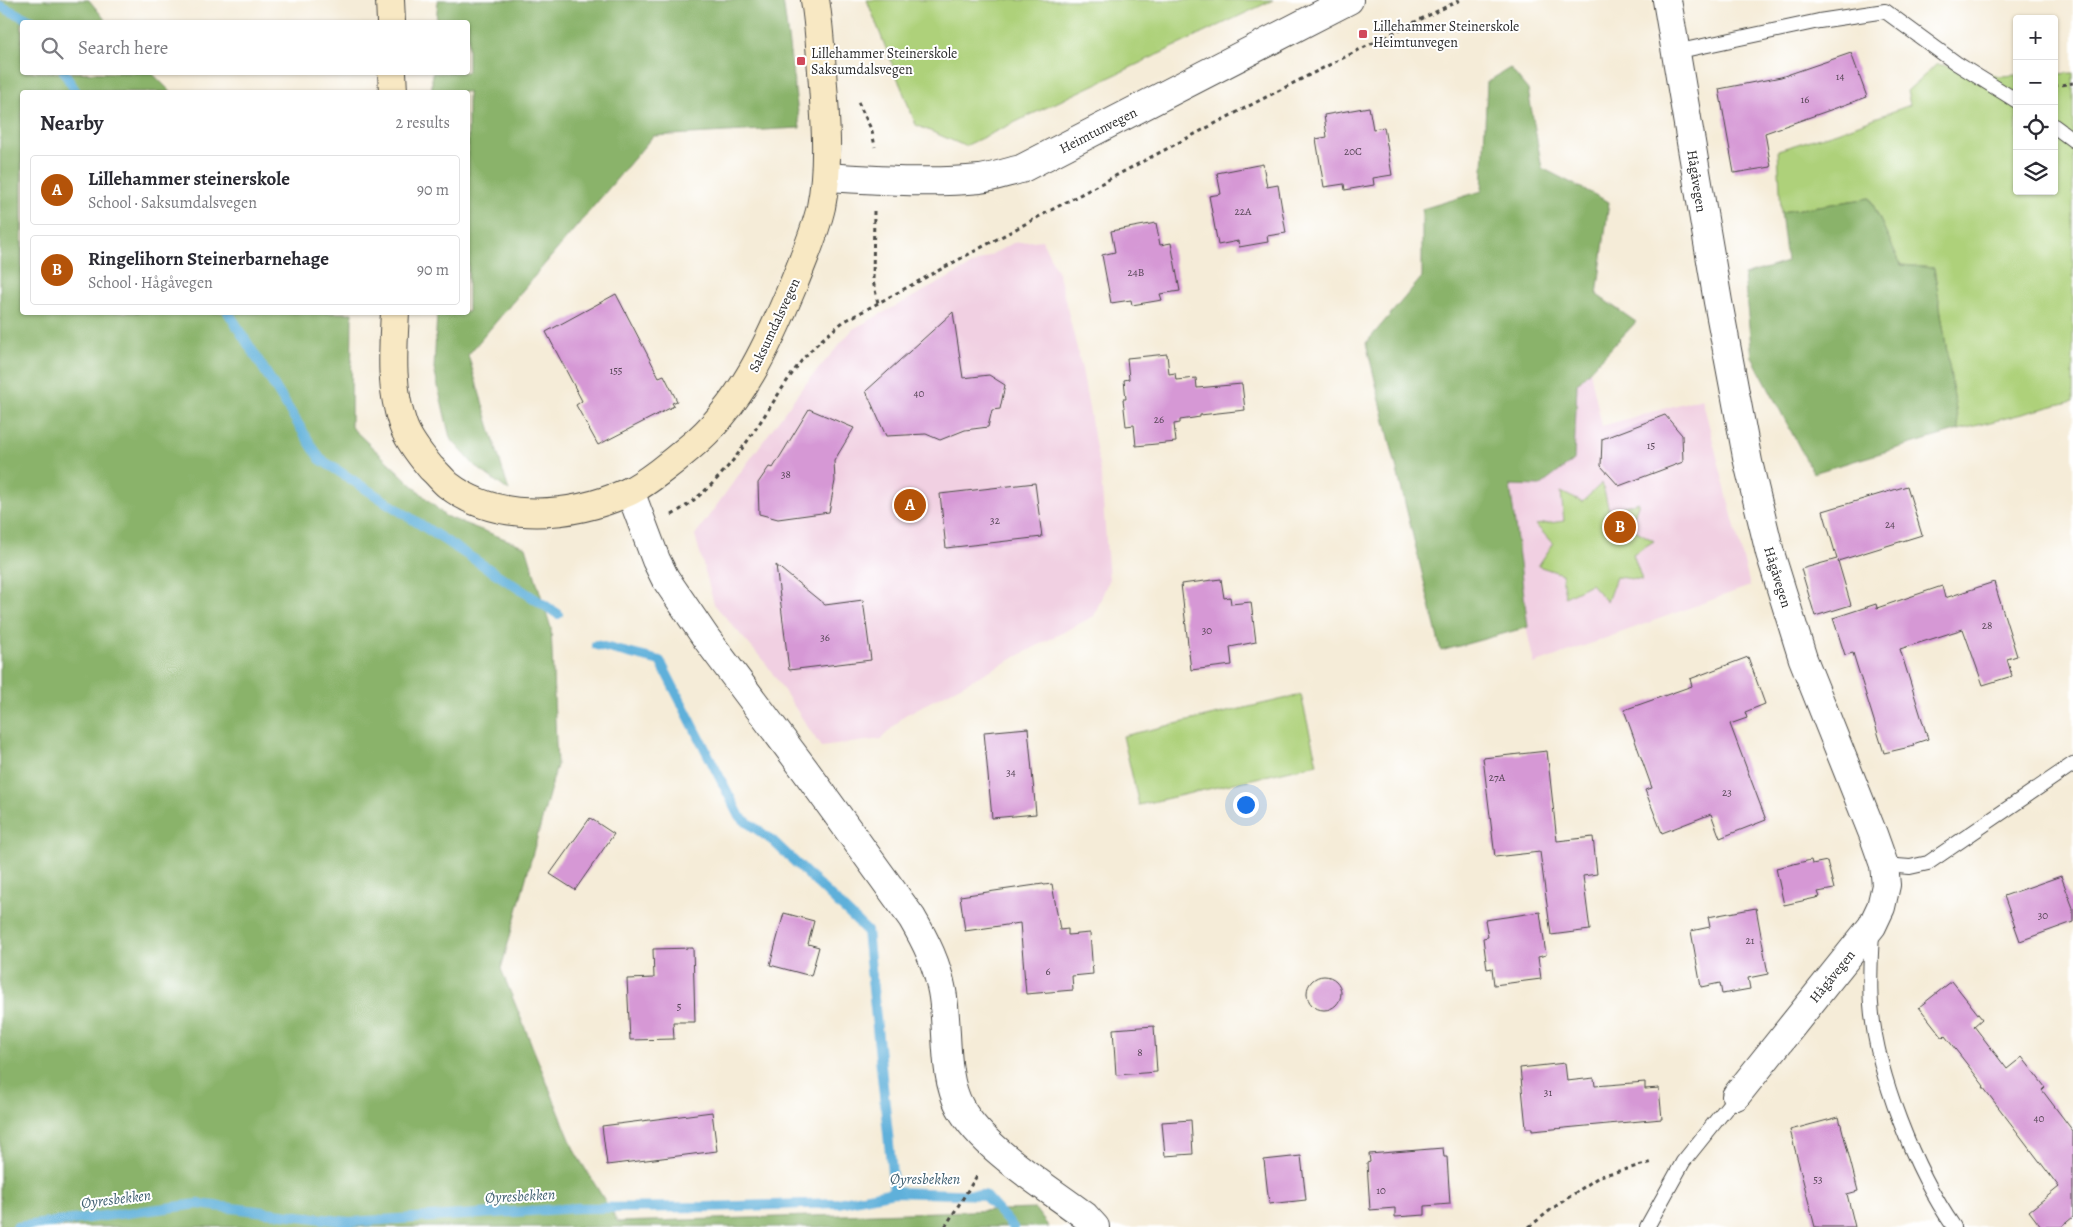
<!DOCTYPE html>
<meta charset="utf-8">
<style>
body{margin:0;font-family:Alegreya,serif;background:#f7f7f7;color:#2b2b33}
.controls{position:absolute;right:15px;top:15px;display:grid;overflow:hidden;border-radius:5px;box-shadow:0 1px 4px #0004}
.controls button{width:45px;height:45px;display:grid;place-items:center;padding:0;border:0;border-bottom:1px solid #e1e1e2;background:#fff;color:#2b2b33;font:25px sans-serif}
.you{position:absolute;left:1245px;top:804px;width:18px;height:18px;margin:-12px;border:4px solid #fff;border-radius:50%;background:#1a73e8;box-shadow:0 0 0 8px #1a73e833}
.badge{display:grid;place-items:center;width:32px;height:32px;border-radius:50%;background:#b45309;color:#fff;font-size:16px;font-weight:700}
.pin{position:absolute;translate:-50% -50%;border:2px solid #fff;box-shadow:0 1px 5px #0006}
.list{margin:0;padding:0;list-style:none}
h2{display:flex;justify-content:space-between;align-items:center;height:65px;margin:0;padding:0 20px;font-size:21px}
h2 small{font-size:16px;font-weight:400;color:#7c7c81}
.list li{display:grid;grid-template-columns:32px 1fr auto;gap:15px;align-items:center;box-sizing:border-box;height:70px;margin:0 10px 10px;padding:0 10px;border:1px solid #e1e1e2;border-radius:5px}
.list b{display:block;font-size:19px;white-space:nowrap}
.list p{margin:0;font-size:16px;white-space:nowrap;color:#7c7c81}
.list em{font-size:16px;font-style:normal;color:#7c7c81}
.icon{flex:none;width:28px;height:28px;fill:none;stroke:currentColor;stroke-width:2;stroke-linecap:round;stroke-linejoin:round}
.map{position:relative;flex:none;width:2073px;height:1227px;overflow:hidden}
.search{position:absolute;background:#fff;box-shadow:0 1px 4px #0004;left:20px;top:20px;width:450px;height:55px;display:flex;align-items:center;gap:12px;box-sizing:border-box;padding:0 18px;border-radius:5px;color:#7c7c81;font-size:19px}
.panel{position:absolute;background:#fff;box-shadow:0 1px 4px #0004;left:20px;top:90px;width:450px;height:225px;border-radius:5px}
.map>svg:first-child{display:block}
</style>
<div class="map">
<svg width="2073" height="1227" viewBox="0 0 2073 1227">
<rect width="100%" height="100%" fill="#fff"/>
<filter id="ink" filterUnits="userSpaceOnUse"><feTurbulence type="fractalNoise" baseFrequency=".02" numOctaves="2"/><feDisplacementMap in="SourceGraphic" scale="10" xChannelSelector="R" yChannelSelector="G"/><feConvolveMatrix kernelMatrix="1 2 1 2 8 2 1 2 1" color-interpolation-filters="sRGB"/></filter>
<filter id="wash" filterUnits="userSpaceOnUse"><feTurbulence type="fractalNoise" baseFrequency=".0096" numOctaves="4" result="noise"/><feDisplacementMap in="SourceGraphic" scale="20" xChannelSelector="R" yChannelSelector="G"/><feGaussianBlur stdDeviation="1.12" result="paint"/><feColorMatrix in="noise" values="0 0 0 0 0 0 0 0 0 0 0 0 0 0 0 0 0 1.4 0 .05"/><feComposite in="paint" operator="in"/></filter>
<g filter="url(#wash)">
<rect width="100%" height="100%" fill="#f5ecd8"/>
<path fill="#f1d0e2" d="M 1042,240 L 1059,275 L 1082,369 L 1101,476 L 1109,579 L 1094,616 L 905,715 L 881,739 L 821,747 L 767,665 L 714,604 L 695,535 L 802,388 L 853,329 L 1013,243 Z
M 1583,339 L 1602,426 L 1702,398 L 1750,586 L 1534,664 L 1493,468 Z"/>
<path fill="#aed17a" stroke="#6c7e52" d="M 867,0 L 1273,0 L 965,146 L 916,125 Z
M 1937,64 L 2000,76 L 2017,75 L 2017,191 L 2054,191 L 2054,74 L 2073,73 L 2073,401 L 1959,430 L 1934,268 L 1901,265 L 1870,198 L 1781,212 L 1778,150 L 1837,132 L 1910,105 L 1907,91 Z
M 1602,483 L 1609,510 L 1639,502 L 1630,527 L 1654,541 L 1633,554 L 1642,580 L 1616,577 L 1607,602 L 1591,584 L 1565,597 L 1562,574 L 1538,566 L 1553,544 L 1536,525 L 1564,521 L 1561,492 L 1582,502 Z
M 1301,695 L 1317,764 L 1139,805 L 1123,736 Z"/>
<path fill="#8ab36a" stroke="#5a6f4a" d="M 0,0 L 89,0 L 107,22 L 22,22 L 22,72 L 152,73 L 171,92 L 22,92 L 22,312 L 352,313 L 351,427 L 445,516 L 526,547 L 551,628 L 557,765 L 501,969 L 575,1152 L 618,1222 L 1035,1209 L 1049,1227 L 0,1227 Z
M 438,0 L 783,0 L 800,128 L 653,136 L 468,355 L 509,491 L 475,466 L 450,438 L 434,369 L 437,313 L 468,312 L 468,92 L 432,92 L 432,73 L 468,72 L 468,22 L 436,22 Z
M 1510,68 L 1528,90 L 1542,168 L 1609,202 L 1597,295 L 1636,322 L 1577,384 L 1574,460 L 1540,486 L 1510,485 L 1528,627 L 1441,651 L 1366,343 L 1422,277 L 1422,209 L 1482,191 L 1487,82 Z
M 1870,198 L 1901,265 L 1934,268 L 1959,430 L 1813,473 L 1752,357 L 1744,275 L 1787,262 L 1781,212 Z"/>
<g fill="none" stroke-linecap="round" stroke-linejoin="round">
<path stroke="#5fb0da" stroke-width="10" d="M 0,6 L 34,22
M 64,72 L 76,92
M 228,312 L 320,459 L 558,614
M 596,645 L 660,661 L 740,817 L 773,841 L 867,931 L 894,1192
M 17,1227 L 198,1204 L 349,1222 L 578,1208 L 707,1207 L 838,1203 L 894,1192 L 984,1195 L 1013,1227"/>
</g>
<g id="blocks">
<path fill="#d698d5" d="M 1851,53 L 1867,97 L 1765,133 L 1771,167 L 1734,173 L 1719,89 L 1781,77 Z
M 1369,107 L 1373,129 L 1384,127 L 1392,175 L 1373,178 L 1374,185 L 1345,190 L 1344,184 L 1324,187 L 1316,139 L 1327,137 L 1324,115 Z
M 1263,164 L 1267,187 L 1278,185 L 1286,233 L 1267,236 L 1268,242 L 1239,247 L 1238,241 L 1218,245 L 1209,196 L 1221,194 L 1217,173 Z
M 1156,223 L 1160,245 L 1171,243 L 1180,291 L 1160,294 L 1162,300 L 1132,305 L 1131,300 L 1111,303 L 1102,255 L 1115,252 L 1111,231 Z
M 616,294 L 659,377 L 664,375 L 677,401 L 672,403 L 674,406 L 598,445 L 576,405 L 582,401 L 546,332 Z
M 953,312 L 963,378 L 989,375 L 1005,385 L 1000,409 L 992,410 L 988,427 L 965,430 L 940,440 L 926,434 L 886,436 L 866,391 Z
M 1167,354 L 1169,374 L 1175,373 L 1176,380 L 1196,378 L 1197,388 L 1242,384 L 1245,410 L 1200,415 L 1200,417 L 1180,420 L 1180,423 L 1174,424 L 1176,442 L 1136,446 L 1134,425 L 1126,426 L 1123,399 L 1126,399 L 1124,380 L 1129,379 L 1127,358 Z
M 809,409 L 854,428 L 834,461 L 835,481 L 829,512 L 778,519 L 759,514 L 758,483 L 769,467 L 773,468 Z
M 1665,415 L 1682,435 L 1683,462 L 1619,486 L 1601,466 L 1602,439 Z
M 1035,483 L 1042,537 L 946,548 L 940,494 Z
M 1907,486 L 1922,535 L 1838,561 L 1851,605 L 1815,616 L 1801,569 L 1837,559 L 1823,511 Z
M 776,565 L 825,605 L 863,600 L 871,660 L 789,670 Z
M 1221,579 L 1224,598 L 1230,597 L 1231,604 L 1251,602 L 1256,642 L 1230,647 L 1232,665 L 1191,670 L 1181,584 Z
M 1994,582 L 2017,656 L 2007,659 L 2012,676 L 1983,685 L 1963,629 L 1900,649 L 1928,739 L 1913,744 L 1914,746 L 1884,753 L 1853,653 L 1845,655 L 1833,618 L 1876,604 L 1877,608 L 1942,586 L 1945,598 Z
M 1748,657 L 1765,704 L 1745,712 L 1747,718 L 1730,724 L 1766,820 L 1720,838 L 1711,814 L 1662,833 L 1645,790 L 1652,788 L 1624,710 L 1692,686 L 1690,679 Z
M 1028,728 L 1036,814 L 992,818 L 984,732 Z
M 1547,751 L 1557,841 L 1593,837 L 1597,874 L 1583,876 L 1590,930 L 1551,935 L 1540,852 L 1495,857 L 1483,758 Z
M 590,818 L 614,834 L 575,890 L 550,874 Z
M 1811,860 L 1812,864 L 1827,861 L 1834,889 L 1818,892 L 1820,897 L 1784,905 L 1776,868 Z
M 2061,876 L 2073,908 L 2073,922 L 2020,941 L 2004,896 Z
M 1043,884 L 1044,885 L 1052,884 L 1060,930 L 1068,929 L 1068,935 L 1090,933 L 1093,974 L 1072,976 L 1073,990 L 1026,994 L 1020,923 L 965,931 L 960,896 Z
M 1756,908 L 1768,974 L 1748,978 L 1750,989 L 1722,994 L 1720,983 L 1701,987 L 1691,931 L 1710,927 L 1708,917 Z
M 1540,912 L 1546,955 L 1538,957 L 1541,979 L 1494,985 L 1492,968 L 1487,969 L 1483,938 L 1488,937 L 1485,920 Z
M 784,913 L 814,921 L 808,944 L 819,947 L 811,976 L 770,965 Z
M 693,948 L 695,1022 L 673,1022 L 674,1039 L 630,1040 L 627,979 L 654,978 L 653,949 Z
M1307 993a17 17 0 1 1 34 0a17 17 0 1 1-34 0Z
M 1952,981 L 1982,1019 L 1974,1026 L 2007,1069 L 2022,1057 L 2045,1087 L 2042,1090 L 2073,1131 L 2073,1217 L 2061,1227 L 2041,1227 L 2029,1211 L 2059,1187 L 1983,1087 L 1984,1086 L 1945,1036 L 1943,1038 L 1919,1007 Z
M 1154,1026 L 1157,1072 L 1116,1075 L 1113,1029 Z
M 1565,1063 L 1567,1081 L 1594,1078 L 1595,1086 L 1645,1082 L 1645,1089 L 1659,1088 L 1662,1119 L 1532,1131 L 1532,1128 L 1526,1128 L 1520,1068 Z
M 712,1112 L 717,1151 L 607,1165 L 602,1126 Z
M 1839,1117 L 1858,1191 L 1847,1194 L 1855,1227 L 1815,1227 L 1790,1130 Z
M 1191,1120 L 1193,1154 L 1165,1156 L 1162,1122 Z
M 1443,1148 L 1444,1157 L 1447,1157 L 1450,1204 L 1425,1206 L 1425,1215 L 1395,1217 L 1395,1208 L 1370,1210 L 1367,1163 L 1370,1162 L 1369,1154 Z
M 1301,1156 L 1306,1200 L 1269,1204 L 1264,1160 Z"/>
</g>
</g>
<g filter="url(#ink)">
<use href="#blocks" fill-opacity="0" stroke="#494845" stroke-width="1"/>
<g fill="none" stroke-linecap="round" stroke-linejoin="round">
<defs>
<path id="service" d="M 1675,52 L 1819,21 L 1885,11 L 1956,63 L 2017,101
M 2054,126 L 2073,140
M 1884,865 L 1910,867 L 1928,863 L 2073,764
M 1872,932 C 1871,956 1869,980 1871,1004 C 1876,1073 1915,1171 1954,1227
M 1647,1227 L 1683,1162 L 1736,1096"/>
<path id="minor" d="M 1667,0 L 1718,302 L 1748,462 L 1770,553 L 1803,659 L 1873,834 L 1884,865 L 1886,885 L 1881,907 L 1872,926 L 1736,1096
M 826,177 C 877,180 929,184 980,179 C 994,177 1008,172 1021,169 L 1349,0
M 630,491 L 656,560 L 665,578 L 706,638 L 805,770 L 912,918 C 926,942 937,964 942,991 C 949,1027 942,1074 960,1107 C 983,1149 1047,1187 1085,1216 L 1095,1227"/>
<path id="secondary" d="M 390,0 L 391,22
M 392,72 L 393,92
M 395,312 C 393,351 390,388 403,425 C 408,440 421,456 431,468 C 437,473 442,480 448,485 C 498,524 573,517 628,492 C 644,485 675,460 689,448 C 741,406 769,343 794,283 C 804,258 815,233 821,207 C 830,162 825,116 822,71 C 820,47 819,23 815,0"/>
</defs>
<use href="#service" stroke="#494845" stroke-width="16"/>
<use href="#minor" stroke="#494845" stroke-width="30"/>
<use href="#secondary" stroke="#494845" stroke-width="30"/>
<path stroke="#494845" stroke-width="3" stroke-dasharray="4 4" stroke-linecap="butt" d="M 2054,86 L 2073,83
M 858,102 L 872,131 L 875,147
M 874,211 L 873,281 L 878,303
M 672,515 C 733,479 759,419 799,364 C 812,347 827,335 843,322 C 1047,212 1252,101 1460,0
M 945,1227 L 978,1174
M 1529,1227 L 1553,1208 L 1600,1176 L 1653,1162"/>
<use href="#service" stroke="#fff" stroke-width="14"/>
<use href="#minor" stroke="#fff" stroke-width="28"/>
<use href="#secondary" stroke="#f8e8c3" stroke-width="28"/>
</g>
</g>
<g fill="#d1495b" stroke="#fff" stroke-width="2">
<rect x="1358" y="29" width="10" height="10" rx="2.5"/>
<rect x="796" y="56" width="10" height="10" rx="2.5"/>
</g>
<g text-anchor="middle" stroke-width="4" stroke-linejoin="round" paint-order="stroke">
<g font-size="11" fill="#564656">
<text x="1840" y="80">14</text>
<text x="1805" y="103">16</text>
<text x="1353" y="155">20C</text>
<text x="1243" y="215">22A</text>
<text x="1136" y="276">24B</text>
<text x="616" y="374">155</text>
<text x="919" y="397">40</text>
<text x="1159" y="423">26</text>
<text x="1651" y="449">15</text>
<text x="786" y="478">38</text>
<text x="995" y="524">32</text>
<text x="1890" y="528">24</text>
<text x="1987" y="629">28</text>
<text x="1207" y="634">30</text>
<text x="825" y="641">36</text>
<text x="1011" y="776">34</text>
<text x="1497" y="781">27A</text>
<text x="1727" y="796">23</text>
<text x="2043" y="919">30</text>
<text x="1750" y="944">21</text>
<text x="1048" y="975">6</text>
<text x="679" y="1010">5</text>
<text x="1140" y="1056">8</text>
<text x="1548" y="1096">31</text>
<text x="2039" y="1122">40</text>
<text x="1818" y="1183">53</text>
<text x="1381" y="1194">10</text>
</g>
<g font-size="14" fill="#2b2b2b" stroke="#fff" text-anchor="start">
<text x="1373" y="31">Lillehammer Steinerskole<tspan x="1373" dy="16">Heimtunvegen</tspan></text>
<text x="811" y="58">Lillehammer Steinerskole<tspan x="811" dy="16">Saksumdalsvegen</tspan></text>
</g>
<g font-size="14" fill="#2b2b2b" stroke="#fff">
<text transform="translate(1098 130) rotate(-27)" y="5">Heimtunvegen</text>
<text transform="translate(1697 181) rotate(81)" y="5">Hågåvegen</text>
<text transform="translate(774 325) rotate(-65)" y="5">Saksumdalsvegen</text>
<text transform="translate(1778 577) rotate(73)" y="5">Hågåvegen</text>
<text transform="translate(1832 976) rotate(-51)" y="5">Hågåvegen</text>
</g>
<g font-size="15" font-style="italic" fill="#406071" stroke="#fff">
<text x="925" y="1184">Øyresbekken</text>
<text transform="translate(520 1196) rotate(-3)" y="5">Øyresbekken</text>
<text transform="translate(116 1199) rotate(-7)" y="5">Øyresbekken</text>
</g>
</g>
</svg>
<div class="controls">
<button>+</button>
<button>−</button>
<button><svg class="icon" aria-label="locate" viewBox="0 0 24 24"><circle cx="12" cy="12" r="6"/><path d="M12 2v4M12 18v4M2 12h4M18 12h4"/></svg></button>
<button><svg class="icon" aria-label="layers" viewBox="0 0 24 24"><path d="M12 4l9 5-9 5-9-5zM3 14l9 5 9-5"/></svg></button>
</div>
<div class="you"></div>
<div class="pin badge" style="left:910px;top:505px">A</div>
<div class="pin badge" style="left:1620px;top:527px">B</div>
<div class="search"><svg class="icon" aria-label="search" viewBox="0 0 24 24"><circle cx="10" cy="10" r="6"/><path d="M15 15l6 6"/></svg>Search here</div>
<section class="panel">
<h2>Nearby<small>2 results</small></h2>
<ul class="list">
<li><span class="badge">A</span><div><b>Lillehammer steinerskole</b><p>School · Saksumdalsvegen</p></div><em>90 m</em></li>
<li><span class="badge">B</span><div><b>Ringelihorn Steinerbarnehage</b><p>School · Hågåvegen</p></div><em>90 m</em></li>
</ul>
</section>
</div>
